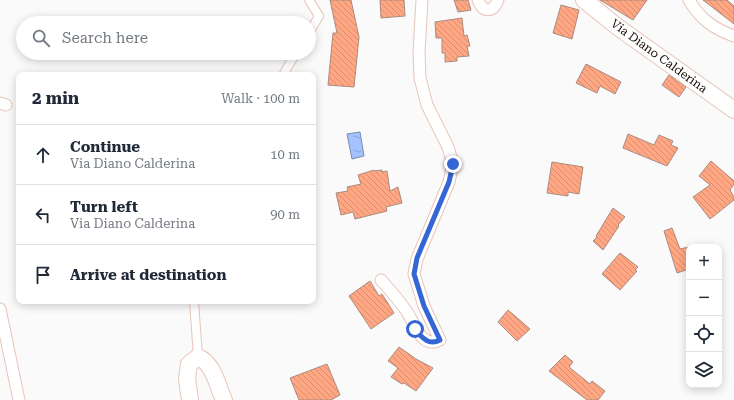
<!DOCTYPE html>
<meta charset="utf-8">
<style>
body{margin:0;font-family:"Roboto Serif",serif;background:#f2f2f3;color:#1f2937}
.controls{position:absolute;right:12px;bottom:12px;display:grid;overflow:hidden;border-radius:8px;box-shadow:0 2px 10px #0003}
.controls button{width:36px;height:36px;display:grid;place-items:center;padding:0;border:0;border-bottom:1px solid #e0e1e3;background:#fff;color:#1f2937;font:20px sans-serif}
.stop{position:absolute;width:12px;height:12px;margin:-9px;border:3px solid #3566d6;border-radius:50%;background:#fff}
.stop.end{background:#3566d6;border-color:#fff;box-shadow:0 1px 4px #0008}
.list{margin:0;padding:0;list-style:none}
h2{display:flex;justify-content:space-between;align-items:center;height:52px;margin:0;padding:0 16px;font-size:17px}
h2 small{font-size:13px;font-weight:400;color:#747a83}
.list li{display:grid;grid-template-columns:26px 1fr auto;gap:12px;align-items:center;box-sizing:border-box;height:60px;padding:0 16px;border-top:1px solid #e0e1e3}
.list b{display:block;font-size:15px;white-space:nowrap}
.list p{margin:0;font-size:13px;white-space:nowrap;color:#747a83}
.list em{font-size:13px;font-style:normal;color:#747a83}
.icon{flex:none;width:22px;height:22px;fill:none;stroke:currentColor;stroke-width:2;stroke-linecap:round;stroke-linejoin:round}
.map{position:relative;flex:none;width:734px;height:400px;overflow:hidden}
.search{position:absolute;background:#fff;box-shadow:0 2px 10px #0003;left:16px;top:16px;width:300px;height:44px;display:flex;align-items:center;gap:10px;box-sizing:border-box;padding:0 14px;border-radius:22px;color:#747a83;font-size:15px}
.panel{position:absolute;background:#fff;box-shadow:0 2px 10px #0003;left:16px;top:72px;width:300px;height:232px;border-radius:8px}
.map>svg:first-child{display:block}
</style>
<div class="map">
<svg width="734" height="400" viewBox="0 0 734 400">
<defs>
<pattern id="water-ripples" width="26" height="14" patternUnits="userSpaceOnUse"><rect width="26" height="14" fill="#a4c2ff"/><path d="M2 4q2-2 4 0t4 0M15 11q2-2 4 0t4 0" fill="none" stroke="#8ca5d9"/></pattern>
<pattern id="building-back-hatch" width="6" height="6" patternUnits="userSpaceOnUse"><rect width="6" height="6" fill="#ffa683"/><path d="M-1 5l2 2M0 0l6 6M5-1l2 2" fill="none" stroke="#da8d70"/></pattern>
</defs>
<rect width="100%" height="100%" fill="#fafafa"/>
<path fill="url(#water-ripples)" stroke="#788ab4" d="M 360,132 L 364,156 L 352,159 L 347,134 Z"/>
<path fill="url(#building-back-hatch)" stroke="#ab8b7f" d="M 330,0 L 351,0 L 359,37 L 354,87 L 328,85 L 333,33 L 337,33 Z
M 380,0 L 404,0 L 405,16 L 381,18 Z
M 454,0 L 468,0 L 471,10 L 458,12 Z
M 600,0 L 647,0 L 633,20 Z
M 703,0 L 727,0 L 734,6 L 734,24 Z
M 561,5 L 579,10 L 572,39 L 553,33 Z
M 462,18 L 464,36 L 467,35 L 470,46 L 467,46 L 469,56 L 457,57 L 457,61 L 445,62 L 445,53 L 442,53 L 442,38 L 436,38 L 435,22 Z
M 586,64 L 621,82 L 615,94 L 600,86 L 597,93 L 576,83 Z
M 669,75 L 686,87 L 679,97 L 662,85 Z
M 628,134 L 654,145 L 659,135 L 673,141 L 671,145 L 678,148 L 667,166 L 623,148 Z
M 711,161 L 734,181 L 734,184 L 730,190 L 734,197 L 734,200 L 710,219 L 693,197 L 710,185 L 699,176 Z
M 552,162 L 583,167 L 579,194 L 568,192 L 568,196 L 547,193 Z
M 374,170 L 374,171 L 382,170 L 382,172 L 387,171 L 390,191 L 398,187 L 402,203 L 386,207 L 387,211 L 355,219 L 353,212 L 341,215 L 336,193 L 348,191 L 347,187 L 361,184 L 358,175 Z
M 613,208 L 625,217 L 618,225 L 619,226 L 603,250 L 593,241 L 597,237 L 596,236 Z
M 672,228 L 680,249 L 689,247 L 689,269 L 677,273 L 664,231 Z
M 620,253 L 638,267 L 635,270 L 637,271 L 620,290 L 602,274 Z
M 370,281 L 379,296 L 382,294 L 394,313 L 371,329 L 349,296 Z
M 508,310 L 530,329 L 517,341 L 498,322 Z
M 399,347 L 416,359 L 433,368 L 416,391 L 404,383 L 402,384 L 391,377 L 398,368 L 388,361 Z
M 565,355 L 573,362 L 569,367 L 590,384 L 592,381 L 605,391 L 598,400 L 587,400 L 549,371 Z
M 327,364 L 340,395 L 331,400 L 299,400 L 290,378 Z"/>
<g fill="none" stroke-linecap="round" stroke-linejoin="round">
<defs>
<path id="pedestrian" d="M 309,0 L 319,16 L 309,33
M 283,75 L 296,53
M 194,301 L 198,357"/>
<path id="minor" d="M 478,0 C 483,13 493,13 498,0
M 689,0 C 700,19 714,29 734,36
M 0,103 L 6,105
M 381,280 C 390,290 399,300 407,312 C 415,323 421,350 440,340 L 424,306 L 414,274 L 417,259 L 449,182 L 453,164 L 448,147 L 427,105 L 420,78 L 419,52 L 422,0
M 0,309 L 19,400"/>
<path id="secondary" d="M 584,0 L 619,28 L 734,110
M 190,400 L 187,379 L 189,364 L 198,357 C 214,364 217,385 224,400"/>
</defs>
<use href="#pedestrian" stroke="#e7c5b8" stroke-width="10"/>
<use href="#minor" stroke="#e7c5b8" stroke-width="13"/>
<use href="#secondary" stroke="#e7c5b8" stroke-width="18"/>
<use href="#pedestrian" stroke="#fff" stroke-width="8"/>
<use href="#minor" stroke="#fff" stroke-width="11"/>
<use href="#secondary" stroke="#fff" stroke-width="16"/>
</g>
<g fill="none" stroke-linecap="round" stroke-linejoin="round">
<path stroke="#3566d6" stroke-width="5" d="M 415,329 C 422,338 429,346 440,340 L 424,306 L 414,274 L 417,258 L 449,182 L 453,164"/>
</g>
<g text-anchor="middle" stroke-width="3.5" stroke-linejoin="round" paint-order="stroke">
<g font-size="12" fill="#130805" stroke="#fff">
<text transform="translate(659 56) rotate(36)" y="4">Via Diano Calderina</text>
</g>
</g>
</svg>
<div class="controls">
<button>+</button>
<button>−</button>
<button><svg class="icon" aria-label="locate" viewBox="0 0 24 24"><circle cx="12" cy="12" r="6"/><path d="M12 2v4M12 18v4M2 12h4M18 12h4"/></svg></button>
<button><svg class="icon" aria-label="layers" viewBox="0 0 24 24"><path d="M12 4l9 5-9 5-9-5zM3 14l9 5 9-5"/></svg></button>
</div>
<div class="stop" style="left:415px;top:329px"></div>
<div class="stop end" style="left:453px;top:164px"></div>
<div class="search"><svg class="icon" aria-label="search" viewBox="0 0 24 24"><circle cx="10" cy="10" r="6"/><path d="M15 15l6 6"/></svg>Search here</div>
<section class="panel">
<h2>2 min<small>Walk · 100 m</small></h2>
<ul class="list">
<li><svg class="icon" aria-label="ahead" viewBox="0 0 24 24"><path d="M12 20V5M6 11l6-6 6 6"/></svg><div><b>Continue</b><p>Via Diano Calderina</p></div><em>10 m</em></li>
<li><svg class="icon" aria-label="left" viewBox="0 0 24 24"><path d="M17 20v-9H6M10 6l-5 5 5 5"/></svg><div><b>Turn left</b><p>Via Diano Calderina</p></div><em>90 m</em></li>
<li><svg class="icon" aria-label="arrive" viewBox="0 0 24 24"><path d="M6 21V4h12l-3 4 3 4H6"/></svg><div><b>Arrive at destination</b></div></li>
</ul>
</section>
</div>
